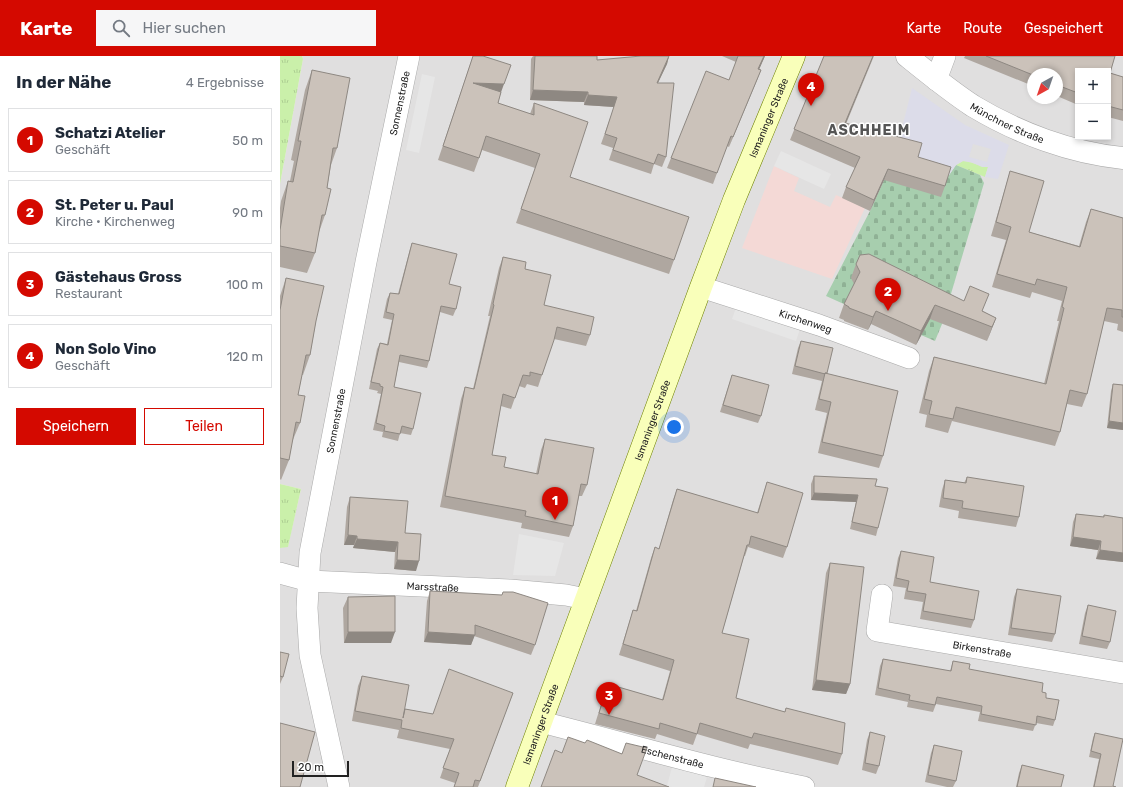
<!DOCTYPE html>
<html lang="de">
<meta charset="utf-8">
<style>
body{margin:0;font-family:Rubik,sans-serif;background:#f6f6f7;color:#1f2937}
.controls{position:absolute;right:12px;top:12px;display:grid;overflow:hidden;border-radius:0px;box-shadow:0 2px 6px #0003}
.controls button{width:36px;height:36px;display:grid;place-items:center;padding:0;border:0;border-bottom:1px solid #e0e1e3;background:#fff;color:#1f2937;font:20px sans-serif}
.compass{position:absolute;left:747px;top:12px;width:36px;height:36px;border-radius:50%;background:#fff;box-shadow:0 2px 6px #0003;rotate:220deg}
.scale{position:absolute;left:12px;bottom:10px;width:57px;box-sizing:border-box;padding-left:4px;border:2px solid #222;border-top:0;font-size:11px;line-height:14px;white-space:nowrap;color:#222;-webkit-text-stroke:3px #fff;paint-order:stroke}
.you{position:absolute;left:394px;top:371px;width:14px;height:14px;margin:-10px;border:3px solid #fff;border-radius:50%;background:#1a73e8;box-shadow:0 0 0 6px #1a73e833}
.badge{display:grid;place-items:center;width:26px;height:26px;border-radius:50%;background:#d40900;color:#fff;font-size:13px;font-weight:700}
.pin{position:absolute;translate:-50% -33px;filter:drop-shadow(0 1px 2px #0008)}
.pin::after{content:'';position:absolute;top:21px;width:14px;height:12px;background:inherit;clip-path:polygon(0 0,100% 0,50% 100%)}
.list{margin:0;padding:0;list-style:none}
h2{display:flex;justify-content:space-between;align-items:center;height:52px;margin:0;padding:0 16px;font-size:17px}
h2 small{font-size:13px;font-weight:400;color:#747a83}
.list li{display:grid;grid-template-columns:26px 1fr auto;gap:12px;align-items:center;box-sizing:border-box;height:64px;margin:0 8px 8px;padding:0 8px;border:1px solid #e0e1e3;border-radius:0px}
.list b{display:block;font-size:15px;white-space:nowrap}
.list p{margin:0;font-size:13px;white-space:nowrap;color:#747a83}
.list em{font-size:13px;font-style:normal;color:#747a83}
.actions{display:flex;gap:8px;padding:12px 16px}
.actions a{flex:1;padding:9px 0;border:1px solid #d40900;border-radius:0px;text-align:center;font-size:14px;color:#d40900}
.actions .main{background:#d40900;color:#fff}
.icon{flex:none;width:22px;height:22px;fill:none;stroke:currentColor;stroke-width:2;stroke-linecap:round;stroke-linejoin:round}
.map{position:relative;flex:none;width:843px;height:731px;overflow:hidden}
header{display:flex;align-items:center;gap:24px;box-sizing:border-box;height:56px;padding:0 20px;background:#d40900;color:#fff}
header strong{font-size:19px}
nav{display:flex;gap:22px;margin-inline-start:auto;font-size:14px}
.search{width:280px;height:36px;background:#f6f6f7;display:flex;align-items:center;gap:10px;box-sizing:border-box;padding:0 14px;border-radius:0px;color:#747a83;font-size:15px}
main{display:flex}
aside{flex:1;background:#fff}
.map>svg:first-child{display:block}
</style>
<header>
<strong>Karte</strong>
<div class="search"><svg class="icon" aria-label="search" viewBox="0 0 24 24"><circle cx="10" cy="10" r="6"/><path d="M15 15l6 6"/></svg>Hier suchen</div>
<nav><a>Karte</a><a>Route</a><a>Gespeichert</a></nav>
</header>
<main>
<aside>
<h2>In der Nähe<small>4 Ergebnisse</small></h2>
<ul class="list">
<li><span class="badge">1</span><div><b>Schatzi Atelier</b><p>Geschäft</p></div><em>50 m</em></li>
<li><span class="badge">2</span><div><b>St. Peter u. Paul</b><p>Kirche · Kirchenweg</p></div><em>90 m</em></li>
<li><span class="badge">3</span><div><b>Gästehaus Gross</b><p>Restaurant</p></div><em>100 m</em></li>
<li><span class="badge">4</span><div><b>Non Solo Vino</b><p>Geschäft</p></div><em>120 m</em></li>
</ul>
<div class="actions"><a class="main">Speichern</a><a>Teilen</a></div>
</aside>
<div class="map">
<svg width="843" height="731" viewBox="0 0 843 731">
<defs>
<pattern id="grass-tufts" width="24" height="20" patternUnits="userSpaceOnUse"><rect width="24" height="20" fill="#caf0aa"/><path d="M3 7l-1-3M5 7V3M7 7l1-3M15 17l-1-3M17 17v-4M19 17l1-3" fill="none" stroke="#adce92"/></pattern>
<pattern id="cemetery-stones" width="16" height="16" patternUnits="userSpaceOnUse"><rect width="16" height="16" fill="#a7ceae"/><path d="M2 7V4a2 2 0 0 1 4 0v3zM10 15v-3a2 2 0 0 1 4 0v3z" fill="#8fb195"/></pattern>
</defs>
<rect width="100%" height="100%" fill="#f3efe8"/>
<path fill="#e0dfdf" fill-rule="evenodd" d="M 22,0 L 843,0 L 843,731 L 0,731 L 0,492 L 8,490 L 21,433 L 0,428 L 0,128 L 23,3 ZM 798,15 L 828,15 L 828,81 L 798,81 ZM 753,18 L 777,18 L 777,42 L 753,42 Z"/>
<path fill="#f4d9d6" d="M 494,110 L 519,122 L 514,135 L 550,151 L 556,139 L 585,152 L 552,223 L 462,192 Z"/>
<path fill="url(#grass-tufts)" d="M 0,0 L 22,0 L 23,3 L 0,128 Z
M 683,105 C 692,106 699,110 708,111 L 705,121 L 676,109 Z
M 0,428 L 21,433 L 8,491 L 0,492 Z"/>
<path fill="url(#cemetery-stones)" d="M 676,109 L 700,119 L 704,127 L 662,268 L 655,285 L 641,279 L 657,248 L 575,229 L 566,249 L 546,240 L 590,155 L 604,124 L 667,122 Z"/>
<path fill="#e6e6e6" d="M 142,18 L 155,21 L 139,97 L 126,94 Z
M 501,95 L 551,118 L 544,133 L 494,110 Z
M 457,249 L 521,270 L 516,285 L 452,263 Z
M 239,478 L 284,487 L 275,520 L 233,519 Z
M 392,711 L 427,721 L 424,731 L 392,731 L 387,730 Z"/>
<path fill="#dcdce9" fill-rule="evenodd" d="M 632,32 L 685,69 L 729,89 L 718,123 L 705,121 L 708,111 L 702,111 L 691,106 L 683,105 L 676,109 L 667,122 L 617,92 ZM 693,88 L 711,93 L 707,106 L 689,101 Z"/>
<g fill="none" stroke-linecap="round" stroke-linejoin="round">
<defs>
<g id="minor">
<path d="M 656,24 L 665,0"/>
<path id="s1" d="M 421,231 L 539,269 L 629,302"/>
<path id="s2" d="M 0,517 L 29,525 L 230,534 L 286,539 L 306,543"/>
<path id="s3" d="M 602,539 L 597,575 L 843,617"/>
<path id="s4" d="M 261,666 C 349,688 435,714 524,731"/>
<path id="s5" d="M 59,731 L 30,599 L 27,552 L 30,497 L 86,206 L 129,0"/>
</g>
<g id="tertiary">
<path id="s6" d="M 627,0 C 648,17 670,35 693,50 C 738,77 791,97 843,102"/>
</g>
<g id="secondary">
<path id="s7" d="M 237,731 L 421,231 L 454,144 L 514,0"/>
</g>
</defs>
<use href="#minor" stroke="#a9a9a9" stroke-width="22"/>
<use href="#tertiary" stroke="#a9a9a9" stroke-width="23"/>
<use href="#secondary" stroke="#6e8200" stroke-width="23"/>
<use href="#minor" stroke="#fff" stroke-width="21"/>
<use href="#tertiary" stroke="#fff" stroke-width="22"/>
<use href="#secondary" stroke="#f9ffba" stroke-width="22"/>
</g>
<path fill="#afa7a0" d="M 193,0 L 221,36 L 218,47 L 250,58 L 254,47 L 290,121 L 394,204 L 389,218 L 236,167 L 255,112 L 202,94 L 194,116 L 158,104 Z
M 253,0 L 317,0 L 317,4 L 389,0 L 387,8 L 378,27 L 386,101 L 382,111 L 374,108 L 371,118 L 329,104 L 333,92 L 321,88 L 334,51 L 304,49 L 304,46 L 250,44 L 251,3 Z
M 442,0 L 485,0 L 479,13 L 481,14 L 477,24 L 449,91 L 447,90 L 433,128 L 387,112 L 391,102 L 449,24 L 456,6 Z
M 544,0 L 594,0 L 566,68 L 638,101 L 665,130 L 661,141 L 604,124 L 590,155 L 562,142 L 566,131 L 575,112 L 510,84 Z
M 685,0 L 835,0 L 830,17 L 843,21 L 843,65 L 828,61 L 828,15 L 798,15 L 798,49 L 777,40 L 777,18 L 753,18 L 753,30 L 684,2 Z
M 32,14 L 57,92 L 51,109 L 47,132 L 45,159 L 38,179 L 35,197 L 27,217 L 0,211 L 0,152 L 1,145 L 8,125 L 10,125 L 14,105 L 11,104 L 25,34 Z
M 730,115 L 749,176 L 799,190 L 806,166 L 811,153 L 843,162 L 843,276 L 837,274 L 838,268 L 824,265 L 807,338 L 802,351 L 787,348 L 780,376 L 775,390 L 672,365 L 668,377 L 645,371 L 647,359 L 639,357 L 649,315 L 654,301 L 764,328 L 779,265 L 777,265 L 782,245 L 752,236 L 750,242 L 712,231 L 726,184 L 711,180 L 726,129 Z
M 132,187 L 169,228 L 176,253 L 173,260 L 160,256 L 149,305 L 147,312 L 119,306 L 114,331 L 133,373 L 131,379 L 120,377 L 118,385 L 102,381 L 103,376 L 93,374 L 101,338 L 97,337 L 98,335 L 89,333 L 97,293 L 100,287 L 107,288 L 112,264 L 103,262 L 107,243 L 110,237 L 118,238 L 130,193 Z
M 223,201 L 245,213 L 264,249 L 310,279 L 306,290 L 274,283 L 258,331 L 247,328 L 245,332 L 239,330 L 231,353 L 221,350 L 212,399 L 224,411 L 256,418 L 261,394 L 265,383 L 307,429 L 302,440 L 299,440 L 293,470 L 289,481 L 241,472 L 242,467 L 160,451 L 181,343 L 185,331 L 193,333 L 210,260 L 208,260 L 219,212 Z
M 576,208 L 703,255 L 716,262 L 707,285 L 650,263 L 636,289 L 591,268 L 588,274 L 564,265 L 564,264 L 559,262 L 564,248 L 574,228 L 571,222 Z
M 6,222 L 36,265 L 30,299 L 23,319 L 22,319 L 18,339 L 20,367 L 12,386 L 9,404 L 1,424 L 0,423 L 0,240 Z
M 521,285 L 547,317 L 603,400 L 599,412 L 538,397 L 547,357 L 535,354 L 542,325 L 512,318 L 518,292 Z
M 452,319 L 481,360 L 478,367 L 440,356 Z
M 833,328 L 843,329 L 843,374 L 827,372 L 831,335 Z
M 534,420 L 595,430 L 598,472 L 596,480 L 570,473 L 576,446 L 531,444 L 531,428 Z
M 687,421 L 739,461 L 736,471 L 678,462 L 679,455 L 659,451 L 662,434 L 665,424 L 684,427 Z
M 487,426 L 507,491 L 503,502 L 468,491 L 465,500 L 464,500 L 442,577 L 456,642 L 505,656 L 506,652 L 562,698 L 558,709 L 470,688 L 468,693 L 417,678 L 413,689 L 377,678 L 375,683 L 315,668 L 324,639 L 328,628 L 382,644 L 390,615 L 339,599 L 353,554 L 356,555 L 371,502 L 375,491 L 379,493 L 393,444 L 397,433 L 477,457 Z
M 70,441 L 125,477 L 136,515 L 114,513 L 115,496 L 73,492 L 74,489 L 64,489 L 67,451 Z
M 796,458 L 823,461 L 824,459 L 843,462 L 843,506 L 816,503 L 818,494 L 790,490 L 793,466 Z
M 621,495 L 650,526 L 694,564 L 691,572 L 640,563 L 643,546 L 624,543 L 626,532 L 613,530 L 618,502 Z
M 550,507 L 570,628 L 566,638 L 532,634 L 546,517 Z
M 737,533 L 775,578 L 772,586 L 728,579 L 734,541 Z
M 150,535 L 255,589 L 251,599 L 194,580 L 191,589 L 144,586 L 147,545 Z
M 68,541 L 111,587 L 64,587 L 63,552 Z
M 808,549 L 830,586 L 827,593 L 799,588 L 805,557 Z
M 0,596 L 3,621 L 0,628 Z
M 603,603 L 670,615 L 673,605 L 689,613 L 762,636 L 766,642 L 775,664 L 773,670 L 756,667 L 753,675 L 698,665 L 700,656 L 656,648 L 653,656 L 627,651 L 628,646 L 595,639 L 600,610 Z
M 82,620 L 124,653 L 153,658 L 233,637 L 198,731 L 174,731 L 175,727 L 160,722 L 170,693 L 117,682 L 119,674 L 72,665 L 78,630 Z
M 590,676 L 599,710 L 596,718 L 582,714 L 587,684 Z
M 815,677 L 833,730 L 836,731 L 813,731 L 819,703 L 809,701 L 813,682 Z
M 654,689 L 676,725 L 673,731 L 667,731 L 645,726 L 651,697 Z
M 742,709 L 781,731 L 736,731 L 739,717 Z"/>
<path fill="#8e8882" d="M 389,0 L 387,8 L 373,37 L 377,27 Z
M 484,0 L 485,0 L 475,23 L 478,13 Z
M 593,0 L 592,3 L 561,79 L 565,67 Z
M 481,14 L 477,24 L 449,91 L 453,81 Z
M 193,27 L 224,28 L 219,42 Z
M 253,34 L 308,36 L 304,46 L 250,44 Z
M 308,39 L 337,41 L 334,51 L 304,49 Z
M 608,113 L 604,124 L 590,155 L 594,144 Z
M 655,249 L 650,263 L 636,289 L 641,275 Z
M 596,255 L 591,268 L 588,274 L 593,261 Z
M 716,262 L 711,275 L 707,285 L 712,271 Z
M 829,365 L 843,367 L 843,374 L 827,372 Z
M 534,437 L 578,439 L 576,446 L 531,444 Z
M 68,479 L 77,480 L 74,489 L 64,489 Z
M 793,481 L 821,485 L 818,494 L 790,490 Z
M 77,483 L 118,486 L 115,496 L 73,492 Z
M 820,494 L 843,497 L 843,506 L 816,503 Z
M 117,504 L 139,505 L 136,515 L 114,513 Z
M 68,576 L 115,576 L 111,587 L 64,587 Z
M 148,576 L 195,579 L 191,589 L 144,586 Z
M 536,624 L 570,628 L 566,638 L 532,634 Z"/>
<path fill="#cbc2ba" stroke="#8e8882" d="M 193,0 L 203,0 L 231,9 L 224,28 L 193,27 L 221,36 L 218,47 L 254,59 L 254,47 L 308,66 L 290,121 L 409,161 L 394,204 L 241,153 L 260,98 L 206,80 L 199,102 L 163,90 Z
M 255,0 L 317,0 L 317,4 L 361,0 L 389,0 L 377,27 L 394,27 L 386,101 L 378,98 L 374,108 L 333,94 L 337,82 L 325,78 L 337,41 L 308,39 L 308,36 L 253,34 Z
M 458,0 L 484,0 L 478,13 L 481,14 L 453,81 L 451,80 L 437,117 L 391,102 L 426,15 L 449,24 Z
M 544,0 L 593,0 L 565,67 L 642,87 L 638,101 L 671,111 L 665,130 L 608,113 L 594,144 L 566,131 L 580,101 L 514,73 Z
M 706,0 L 835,0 L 830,17 L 843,21 L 843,54 L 828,50 L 828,15 L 798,15 L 798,37 L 777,29 L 777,18 L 753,18 L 753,19 Z
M 32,14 L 70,22 L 57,92 L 53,92 L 47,132 L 51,133 L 45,159 L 42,159 L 35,197 L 0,190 L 0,174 L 8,125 L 13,126 L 21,85 L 18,85 Z
M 730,115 L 764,125 L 749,176 L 800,191 L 811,153 L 843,162 L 843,261 L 842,261 L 842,254 L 827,252 L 807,338 L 790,334 L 780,376 L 676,351 L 673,363 L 649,358 L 652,345 L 644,343 L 654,301 L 766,328 L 784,252 L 782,251 L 787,231 L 757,223 L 755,229 L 717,218 L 731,171 L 716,166 Z
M 132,187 L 177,198 L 169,228 L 181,231 L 176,253 L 161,250 L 149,305 L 120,299 L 114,331 L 141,337 L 133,373 L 122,370 L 120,378 L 104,375 L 105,370 L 96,367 L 103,331 L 100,330 L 100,328 L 91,326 L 100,287 L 108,289 L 114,258 L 106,256 L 110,237 L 119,238 Z
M 589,198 L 684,245 L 690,230 L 709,238 L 702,255 L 716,262 L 712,271 L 655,249 L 641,275 L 596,255 L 593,261 L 569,252 L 569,251 L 564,248 L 580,216 L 576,208 L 580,199 Z
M 223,201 L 246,206 L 245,213 L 271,219 L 264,249 L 314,261 L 310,279 L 277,271 L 274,284 L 262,319 L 250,316 L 250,320 L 243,319 L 235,342 L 223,338 L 212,399 L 226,401 L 224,411 L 258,418 L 265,383 L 314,392 L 307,429 L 301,428 L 293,470 L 245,460 L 246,455 L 165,440 L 185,331 L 194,333 L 214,249 L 213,248 Z
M 6,222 L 44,230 L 36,265 L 30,299 L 26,299 L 18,339 L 25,340 L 20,367 L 16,366 L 9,404 L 0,402 L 0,254 Z
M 521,285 L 553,292 L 547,317 L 545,317 L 545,318 L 515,310 Z
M 545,317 L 618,335 L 603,400 L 542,386 L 551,346 L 539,343 Z
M 452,319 L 489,329 L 481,360 L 443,349 Z
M 833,328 L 843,329 L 843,367 L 829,365 Z
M 534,420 L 597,423 L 595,430 L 608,432 L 598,472 L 572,466 L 578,439 L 534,437 Z
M 687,421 L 744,430 L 739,461 L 682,452 L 683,445 L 663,442 L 665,424 L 686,427 Z
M 487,426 L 523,437 L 507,491 L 471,480 L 469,489 L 467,489 L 442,577 L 469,583 L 456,642 L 505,656 L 506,652 L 565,667 L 562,698 L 474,677 L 472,682 L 420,667 L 417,678 L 380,667 L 379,673 L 319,657 L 328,628 L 383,644 L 394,604 L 343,588 L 353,554 L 357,555 L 375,491 L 379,493 L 397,433 L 478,457 Z
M 70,441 L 128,445 L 125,477 L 141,478 L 139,505 L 117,504 L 118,486 L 77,483 L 77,480 L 68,479 Z
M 796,458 L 824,461 L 824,459 L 843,462 L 843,497 L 820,494 L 821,485 L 793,481 Z
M 621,495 L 654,501 L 650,526 L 699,535 L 694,564 L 643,555 L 646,538 L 627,535 L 629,525 L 616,522 Z
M 550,507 L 584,511 L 570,628 L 536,624 Z
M 737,533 L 781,540 L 775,578 L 731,572 Z
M 150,535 L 222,539 L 223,536 L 233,536 L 268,547 L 255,589 L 195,569 L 195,579 L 148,576 Z
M 115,540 L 115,576 L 68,576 L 68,541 Z
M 808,549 L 836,555 L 830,586 L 802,580 Z
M 0,596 L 9,598 L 3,621 L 0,620 Z
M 603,603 L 671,615 L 673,605 L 690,608 L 689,613 L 763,627 L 762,636 L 766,637 L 766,642 L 779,644 L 775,664 L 757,660 L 756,669 L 701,658 L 702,650 L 657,641 L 655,649 L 629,644 L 630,639 L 598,632 Z
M 169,613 L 233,637 L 200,725 L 195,724 L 193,731 L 174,731 L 179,717 L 163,712 L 174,683 L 121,672 L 122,664 L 75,655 L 82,620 L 129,629 L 123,662 L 125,653 L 153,658 Z
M 0,667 L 35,676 L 20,731 L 0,731 Z
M 590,676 L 605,680 L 599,710 L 585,707 Z
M 815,677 L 843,683 L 833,730 L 836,731 L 814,731 L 821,698 L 811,695 Z
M 288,681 L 305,687 L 307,684 L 342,698 L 346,687 L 367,692 L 357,719 L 389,731 L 261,731 L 275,694 L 282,697 Z
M 654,689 L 682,695 L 676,725 L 648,719 Z
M 742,709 L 784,719 L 781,731 L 737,731 Z
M 435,722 L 476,731 L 433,731 Z"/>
<g text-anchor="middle" stroke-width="3" stroke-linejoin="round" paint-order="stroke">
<g font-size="10" fill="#222" stroke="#fff">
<text dy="4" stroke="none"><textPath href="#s5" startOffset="696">Sonnenstraße</textPath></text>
<text dy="4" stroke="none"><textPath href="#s7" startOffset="715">Ismaninger Straße</textPath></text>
<text dy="4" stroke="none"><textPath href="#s6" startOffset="121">Münchner Straße</textPath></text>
<text dy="4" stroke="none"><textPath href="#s1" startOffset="110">Kirchenweg</textPath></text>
<text dy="4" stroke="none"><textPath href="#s7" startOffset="391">Ismaninger Straße</textPath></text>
<text dy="4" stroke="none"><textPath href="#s5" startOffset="372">Sonnenstraße</textPath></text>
<text dy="4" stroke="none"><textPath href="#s2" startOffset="154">Marsstraße</textPath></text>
<text dy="4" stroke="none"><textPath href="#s3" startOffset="143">Birkenstraße</textPath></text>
<text dy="4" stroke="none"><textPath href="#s7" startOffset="67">Ismaninger Straße</textPath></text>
<text dy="4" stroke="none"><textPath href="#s4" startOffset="136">Eschenstraße</textPath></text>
</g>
<g font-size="14" font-weight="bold" letter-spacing="1" fill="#555" stroke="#fff">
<text x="589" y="79">ASCHHEIM</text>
</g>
</g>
</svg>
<div class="controls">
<button>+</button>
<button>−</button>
</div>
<svg class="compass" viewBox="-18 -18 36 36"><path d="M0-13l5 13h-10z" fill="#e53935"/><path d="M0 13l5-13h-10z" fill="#747a83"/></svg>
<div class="scale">20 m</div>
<div class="you"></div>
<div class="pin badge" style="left:275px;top:464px">1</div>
<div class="pin badge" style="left:608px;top:255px">2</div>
<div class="pin badge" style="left:329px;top:659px">3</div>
<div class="pin badge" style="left:531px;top:50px">4</div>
</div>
</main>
